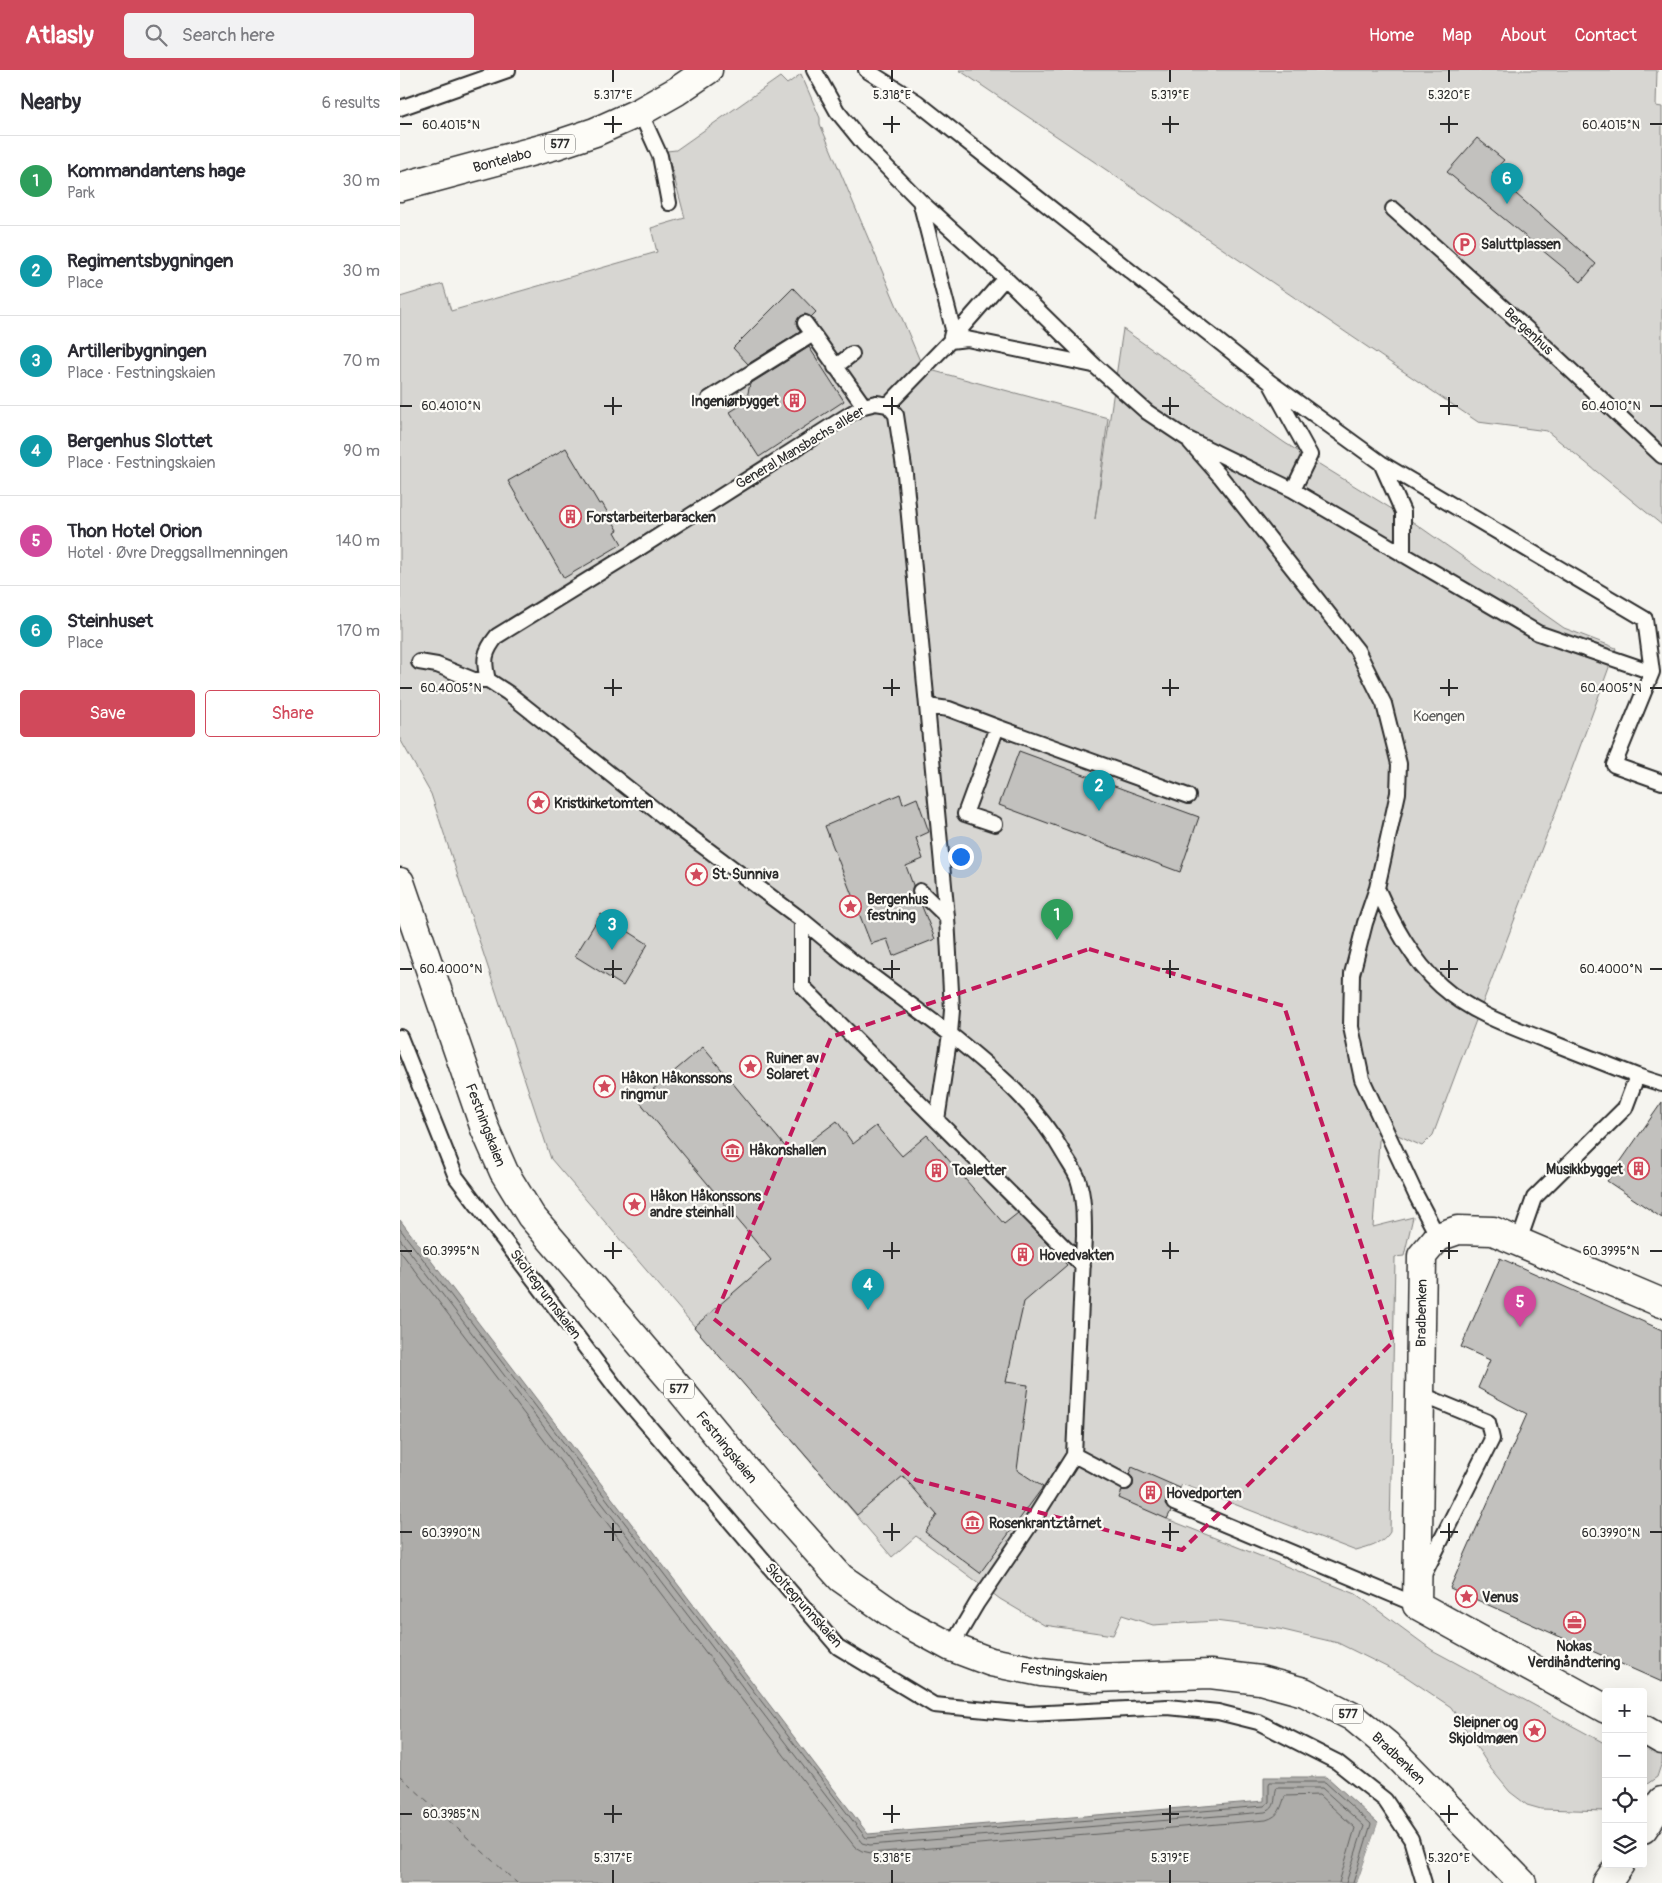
<!DOCTYPE html>
<meta charset="utf-8">
<style>
body{margin:0;font-family:Pangolin,sans-serif;background:#f2f2f3;color:#2b2b33}
.controls{position:absolute;right:15px;bottom:15px;display:grid;overflow:hidden;border-radius:5px;box-shadow:0 5px 20px #0002}
.controls button{width:45px;height:45px;display:grid;place-items:center;padding:0;border:0;border-bottom:1px solid #e1e1e2;background:#fff;color:#2b2b33;font:25px sans-serif}
.you{position:absolute;left:560px;top:786px;width:18px;height:18px;margin:-12px;border:4px solid #fff;border-radius:50%;background:#1a73e8;box-shadow:0 0 0 8px #1a73e833}
.badge{display:grid;place-items:center;width:32px;height:32px;border-radius:50%;background:#d1495b;color:#fff;font-size:16px;font-weight:700}
.pin{position:absolute;translate:-50% -41px;filter:drop-shadow(0 1px 2px #0008)}
.pin::after{content:'';position:absolute;top:26px;width:18px;height:15px;background:inherit;clip-path:polygon(0 0,100% 0,50% 100%)}
.list{margin:0;padding:0;list-style:none}
h2{display:flex;justify-content:space-between;align-items:center;height:65px;margin:0;padding:0 20px;font-size:21px}
h2 small{font-size:16px;font-weight:400;color:#7c7c81}
.list li{display:grid;grid-template-columns:32px 1fr auto;gap:15px;align-items:center;box-sizing:border-box;height:90px;padding:0 20px;border-top:1px solid #e1e1e2}
.list b{display:block;font-size:19px;white-space:nowrap}
.list p{margin:0;font-size:16px;white-space:nowrap;color:#7c7c81}
.list em{font-size:16px;font-style:normal;color:#7c7c81}
.actions{display:flex;gap:10px;padding:15px 20px}
.actions a{flex:1;padding:11px 0;border:1px solid #d1495b;border-radius:5px;text-align:center;font-size:18px;color:#d1495b}
.actions .main{background:#d1495b;color:#fff}
.icon{flex:none;width:28px;height:28px;fill:none;stroke:currentColor;stroke-width:2;stroke-linecap:round;stroke-linejoin:round}
.map{position:relative;flex:none;width:1262px;height:1813px;overflow:hidden}
header{display:flex;align-items:center;gap:30px;box-sizing:border-box;height:70px;padding:0 25px;background:#d1495b;color:#fff}
header strong{font-size:24px}
nav{display:flex;gap:28px;margin-inline-start:auto;font-size:18px}
.search{width:350px;height:45px;background:#f2f2f3;display:flex;align-items:center;gap:12px;box-sizing:border-box;padding:0 18px;border-radius:5px;color:#7c7c81;font-size:19px}
main{display:flex}
aside{flex:1;background:#fff}
.map>svg:first-child{display:block}
</style>
<header>
<strong>Atlasly</strong>
<div class="search"><svg class="icon" aria-label="search" viewBox="0 0 24 24"><circle cx="10" cy="10" r="6"/><path d="M15 15l6 6"/></svg>Search here</div>
<nav><a>Home</a><a>Map</a><a>About</a><a>Contact</a></nav>
</header>
<main>
<aside>
<h2>Nearby<small>6 results</small></h2>
<ul class="list">
<li><span class="badge" style="background:#2e9e5b">1</span><div><b>Kommandantens hage</b><p>Park</p></div><em>30 m</em></li>
<li><span class="badge" style="background:#0f9aa8">2</span><div><b>Regimentsbygningen</b><p>Place</p></div><em>30 m</em></li>
<li><span class="badge" style="background:#0f9aa8">3</span><div><b>Artilleribygningen</b><p>Place · Festningskaien</p></div><em>70 m</em></li>
<li><span class="badge" style="background:#0f9aa8">4</span><div><b>Bergenhus Slottet</b><p>Place · Festningskaien</p></div><em>90 m</em></li>
<li><span class="badge" style="background:#d1479c">5</span><div><b>Thon Hotel Orion</b><p>Hotel · Øvre Dreggsallmenningen</p></div><em>140 m</em></li>
<li><span class="badge" style="background:#0f9aa8">6</span><div><b>Steinhuset</b><p>Place</p></div><em>170 m</em></li>
</ul>
<div class="actions"><a class="main">Save</a><a>Share</a></div>
</aside>
<div class="map">
<svg width="1262" height="1813" viewBox="0 0 1262 1813">
<rect width="100%" height="100%" fill="#f5f4ef"/>
<filter id="ink" filterUnits="userSpaceOnUse"><feTurbulence type="fractalNoise" baseFrequency=".02" numOctaves="2"/><feDisplacementMap in="SourceGraphic" scale="10" xChannelSelector="R" yChannelSelector="G"/><feConvolveMatrix kernelMatrix="1 2 1 2 8 2 1 2 1" color-interpolation-filters="sRGB"/></filter>
<g filter="url(#ink)">
<path fill="#d7d6d2" stroke="#81807e" d="M 559,0 L 1257,0 L 1256,36 L 1262,37 L 1262,455 L 1147,361 L 1078,352 Z
M 401,4 L 420,48 L 420,54 L 523,298 L 708,348 L 695,449 L 723,259 L 885,373 L 1013,452 L 1164,558 L 1216,578 C 1158,741 1093,902 1033,1065 L 1022,1076 L 980,1057 L 973,1157 L 1013,1147 L 1004,1186 L 995,1187 L 990,1462 C 983,1474 970,1477 956,1481 L 782,1414 L 767,1449 L 956,1524 L 1032,1580 L 1206,1674 L 1206,1741 L 1141,1739 L 1127,1735 L 1110,1722 L 1091,1699 L 1051,1637 L 1005,1606 L 938,1573 L 879,1559 L 815,1551 L 753,1555 L 722,1545 L 713,1565 L 644,1555 L 600,1529 L 516,1466 L 492,1487 L 151,1089 L 31,724 L 0,669 L 0,227 L 43,214 L 51,241 L 257,182 L 251,158 L 285,148 L 267,81 L 276,80 L 380,7 L 387,14 Z
M 1243,1659 L 1262,1670 L 1262,1692 L 1257,1707 L 1243,1717 Z"/>
<path fill="#adaca9" stroke="#797877" d="M 0,1150 L 468,1764 L 864,1731 L 864,1707 L 927,1707 L 978,1753 L 957,1813 L 0,1813 Z"/>
<path fill="#f5f4ef" d="M 978,1753 L 980,1755 L 960,1813 L 957,1813 Z"/>
<g fill="none" stroke-linecap="round" stroke-linejoin="round">
<path stroke="#5f5f5d" stroke-width="1" d="M 0,1159 L 466,1768 L 864,1736 L 869,1732 L 869,1714 L 870,1712 L 925,1712 L 971,1754 L 953,1813
M 0,1169 L 462,1773 L 470,1775 L 865,1742 C 878,1738 873,1728 877,1718 L 922,1718 L 964,1756 L 946,1813
M 0,1181 L 422,1735 L 455,1777 L 462,1781 L 471,1783 L 866,1750 C 880,1746 881,1737 885,1726 L 919,1725 L 955,1758 L 939,1813"/>
<path stroke="#585857" stroke-width="1" stroke-dasharray="6 5" stroke-linecap="butt" d="M 0,1706 L 117,1813"/>
</g>
<path fill="#c2c1be" stroke="#2b2b2b" d="M 1077,68 L 1104,90 L 1092,103 L 1196,194 L 1181,212 L 1047,102 Z
M 393,218 L 416,242 L 411,247 L 405,244 L 400,246 L 396,253 L 400,262 L 348,294 L 333,278 Z
M 409,277 L 444,331 L 359,387 L 330,342 L 346,332 L 350,314 Z
M 166,378 L 199,434 L 202,433 L 218,460 L 215,462 L 222,474 L 164,508 L 108,411 Z
M 619,681 L 799,747 L 780,802 L 599,735 Z
M 500,724 L 503,734 L 517,728 L 529,762 L 516,768 L 523,789 L 506,796 L 513,815 L 512,824 L 521,834 L 535,869 L 493,886 L 487,869 L 471,874 L 425,756 Z
M 201,844 L 248,874 L 223,916 L 175,886 Z
M 303,977 L 392,1085 L 437,1051 L 453,1074 L 476,1056 L 502,1086 L 527,1065 L 604,1154 L 618,1143 L 649,1175 L 667,1195 L 624,1232 L 606,1312 L 628,1315 L 617,1400 L 643,1417 L 580,1503 L 525,1462 L 537,1445 L 503,1406 L 457,1445 L 294,1257 L 371,1190 L 239,1031 Z
M 1262,1032 L 1262,1148 L 1207,1111 Z
M 1100,1188 L 1262,1260 L 1262,1612 L 1050,1518 L 1127,1344 L 1078,1318 L 1090,1290 L 1061,1277 Z
M 732,1397 L 780,1418 L 777,1425 L 772,1424 L 766,1429 L 765,1435 L 771,1441 L 767,1449 L 719,1428 L 722,1420 L 729,1420 L 733,1416 L 733,1408 L 729,1404 Z"/>
<g fill="none" stroke-linecap="round" stroke-linejoin="round">
<defs>
<path id="service" d="M 414,0 L 437,41 L 463,73 L 520,131 L 553,259 L 550,271 L 605,208
M 466,0 L 517,32 L 871,313 L 981,393 L 1245,549 L 1252,602
M 0,38 L 108,0
M 240,42 L 260,86 L 269,133
M 520,131 L 605,208 L 694,295 L 747,342 L 786,368 L 893,420 L 1138,563 L 1252,602 L 1214,695 L 1262,712
M 993,139 L 1128,260 L 1262,386
M 405,253 L 413,264
M 435,297 L 452,284
M 872,316 L 910,385 L 893,420
M 309,329 L 413,264 L 464,336
M 476,333 L 488,335 L 496,345 L 505,404 L 547,847 L 552,940 L 550,964 L 453,892 L 402,850 L 268,750 L 108,623 L 88,610 C 83,590 84,582 97,566 L 235,481 L 450,344 L 464,336 Z
M 488,335 L 550,271 L 567,269 L 693,295
M 790,372 L 820,406 L 957,580 L 984,634 L 999,694 L 998,723 L 977,818 L 965,853 L 952,904 L 951,957 L 962,1009 L 1016,1125 L 1038,1167
M 981,393 L 1003,442 L 1003,485
M 19,592 L 37,595 L 74,610 L 88,610
M 527,636 L 549,639 L 597,657 L 565,744 L 595,754
M 597,657 L 788,726
M 977,818 C 993,854 1012,890 1041,916 C 1070,942 1109,956 1145,970 C 1176,982 1207,994 1237,1006 L 1225,1038 L 1134,1128 L 1119,1171
M 520,821 L 547,847
M 402,850 L 402,916 L 683,1196
M 0,967 L 56,1107 L 217,1319 L 438,1577 L 534,1635 L 628,1644 L 768,1637 L 818,1642 L 858,1652 L 937,1692 L 985,1730 L 1011,1769 L 1024,1813
M 1237,1006 L 1262,1014
M 537,1050 L 550,964 C 596,1002 635,1032 665,1086 C 669,1093 675,1101 678,1109 C 684,1127 684,1147 684,1166 L 674,1385 L 630,1455 L 577,1533 L 551,1577
M 1020,1324 L 1088,1352 L 1092,1369 L 1023,1506
M 674,1385 L 725,1412
M 774,1433 L 1017,1535"/>
<path id="minor" d="M 1206,1639 L 1017,1535 L 1022,1186 L 1038,1167 L 1058,1160 L 1093,1161 L 1262,1233
M 1243,1659 L 1262,1670"/>
<path id="tertiary" d="M 1243,1759 L 1262,1731
M 1207,1813 L 1220,1794"/>
<path id="primary" d="M 0,117 L 156,75 L 195,62 L 240,42 L 277,21 L 308,0
M 0,812 L 85,1059 L 104,1102 L 131,1146 L 281,1321 L 365,1423 L 441,1508 L 501,1550 L 551,1577 L 591,1592 L 641,1602 L 695,1608 L 810,1604 L 860,1610 L 904,1622 L 953,1647 L 987,1675 L 1122,1813"/>
</defs>
<use href="#service" stroke="#2b2b2b" stroke-width="18"/>
<use href="#minor" stroke="#2b2b2b" stroke-width="31"/>
<use href="#tertiary" stroke="#2b2b2b" stroke-width="31"/>
<use href="#primary" stroke="#2b2b2b" stroke-width="31"/>
<use href="#service" stroke="#fdfcf7" stroke-width="14"/>
<use href="#minor" stroke="#fdfcf7" stroke-width="28"/>
<use href="#tertiary" stroke="#fdfcf7" stroke-width="28"/>
<use href="#primary" stroke="#fdfcf7" stroke-width="28"/>
</g>
</g>
<path fill="none" stroke="#c2185b" stroke-width="4" stroke-dasharray="10 6" stroke-linejoin="round" d="M 689,879 L 884,936 L 993,1272 L 782,1480 L 516,1410 L 314,1249 L 431,967 Z"/>
<path fill="none" stroke="#2b2b2b" stroke-width="2" d="M 213,0 L 213,12M 492,0 L 492,12M 770,0 L 770,12M 1049,0 L 1049,12M 213,46 L 213,63M 492,46 L 492,63M 770,46 L 770,63M 1049,46 L 1049,63M 0,54 L 12,54M 204,54 L 222,54M 483,54 L 500,54M 762,54 L 779,54M 1040,54 L 1058,54M 1250,54 L 1262,54M 213,327 L 213,345M 492,327 L 492,345M 770,327 L 770,345M 1049,327 L 1049,345M 0,336 L 12,336M 204,336 L 222,336M 483,336 L 500,336M 762,336 L 779,336M 1040,336 L 1058,336M 1250,336 L 1262,336M 213,609 L 213,626M 492,609 L 492,626M 770,609 L 770,626M 1049,609 L 1049,626M 0,618 L 12,618M 204,618 L 222,618M 483,618 L 500,618M 762,618 L 779,618M 1040,618 L 1058,618M 1250,618 L 1262,618M 213,890 L 213,908M 492,890 L 492,908M 770,890 L 770,908M 1049,890 L 1049,908M 0,899 L 12,899M 204,899 L 222,899M 483,899 L 500,899M 762,899 L 779,899M 1040,899 L 1058,899M 1250,899 L 1262,899M 213,1172 L 213,1189M 492,1172 L 492,1189M 770,1172 L 770,1189M 1049,1172 L 1049,1189M 0,1181 L 12,1181M 204,1181 L 222,1181M 483,1181 L 500,1181M 762,1181 L 779,1181M 1040,1181 L 1058,1181M 1250,1181 L 1262,1181M 213,1453 L 213,1471M 492,1453 L 492,1471M 770,1453 L 770,1471M 1049,1453 L 1049,1471M 0,1462 L 12,1462M 204,1462 L 222,1462M 483,1462 L 500,1462M 762,1462 L 779,1462M 1040,1462 L 1058,1462M 1250,1462 L 1262,1462M 213,1735 L 213,1753M 492,1735 L 492,1753M 770,1735 L 770,1753M 1049,1735 L 1049,1753M 0,1744 L 12,1744M 204,1744 L 222,1744M 483,1744 L 500,1744M 762,1744 L 779,1744M 1040,1744 L 1058,1744M 213,1800 L 213,1813M 492,1800 L 492,1813M 770,1800 L 770,1813M 1049,1800 L 1049,1813"/>
<defs>
<symbol id="parking-ring" viewBox="-11 -11 22 22"><circle r="9.5" fill="#fdfcf7" stroke="#d1495b" stroke-width="1.5"/><path d="M-3.5-5.5H1a3.5 3.5 0 0 1 0 7H-1V5.5H-3.5ZM-1-3.4V-.6H.8a1.4 1.4 0 0 0 0-2.8Z" fill="#d1495b"/></symbol>
<symbol id="building-ring" viewBox="-11 -11 22 22"><circle r="9.5" fill="#fdfcf7" stroke="#d1495b" stroke-width="1.5"/><path d="M-4-6H4V6H1V3H-1V6H-4ZM-2.5-4.3h1.7v1.8h-1.7ZM.8-4.3h1.7v1.8H.8ZM-2.5-1h1.7V.8h-1.7ZM.8-1h1.7V.8H.8Z" fill="#d1495b"/></symbol>
<symbol id="sight-ring" viewBox="-11 -11 22 22"><circle r="9.5" fill="#fdfcf7" stroke="#d1495b" stroke-width="1.5"/><path d="M0-6L1.8-2.2L6-1.7L2.9 1.2L3.7 5.4L0 3.3L-3.7 5.4L-2.9 1.2L-6-1.7L-1.8-2.2Z" fill="#d1495b"/></symbol>
<symbol id="museum-ring" viewBox="-11 -11 22 22"><circle r="9.5" fill="#fdfcf7" stroke="#d1495b" stroke-width="1.5"/><path d="M0-6L6-3V-2H-6V-3ZM-5-1h2V3h-2ZM-1-1h2V3h-2ZM3-1h2V3H3ZM-6 4H6V6H-6Z" fill="#d1495b"/></symbol>
<symbol id="office-ring" viewBox="-11 -11 22 22"><circle r="9.5" fill="#fdfcf7" stroke="#d1495b" stroke-width="1.5"/><path d="M-6-3h4V-5.5h4V-3h4V5H-6ZM-1-4.5V-3h2v-1.5ZM-6 0V1H6V0Z" fill="#d1495b"/></symbol>
</defs>
<g fill-rule="evenodd">
<use href="#parking-ring" x="1052" y="162" width="25" height="25"/>
<use href="#building-ring" x="382" y="318" width="25" height="25"/>
<use href="#building-ring" x="158" y="434" width="25" height="25"/>
<use href="#sight-ring" x="126" y="720" width="25" height="25"/>
<use href="#sight-ring" x="284" y="792" width="25" height="25"/>
<use href="#sight-ring" x="438" y="824" width="25" height="25"/>
<use href="#sight-ring" x="338" y="984" width="25" height="25"/>
<use href="#sight-ring" x="192" y="1004" width="25" height="25"/>
<use href="#museum-ring" x="320" y="1068" width="25" height="25"/>
<use href="#building-ring" x="1226" y="1086" width="25" height="25"/>
<use href="#building-ring" x="524" y="1088" width="25" height="25"/>
<use href="#sight-ring" x="222" y="1122" width="25" height="25"/>
<use href="#building-ring" x="610" y="1172" width="25" height="25"/>
<use href="#building-ring" x="738" y="1410" width="25" height="25"/>
<use href="#museum-ring" x="560" y="1440" width="25" height="25"/>
<use href="#sight-ring" x="1054" y="1514" width="25" height="25"/>
<use href="#office-ring" x="1162" y="1540" width="25" height="25"/>
<use href="#sight-ring" x="1122" y="1648" width="25" height="25"/>
</g>
<g text-anchor="middle" stroke-width="4.5" stroke-linejoin="round" paint-order="stroke">
<g fill="#fdfcf7" stroke="#6a6a68" stroke-width="1">
<rect x="145" y="64.5" width="30" height="19" rx="4"/>
<rect x="264" y="1309.5" width="30" height="19" rx="4"/>
<rect x="933" y="1634.5" width="30" height="19" rx="4"/>
</g>
<g font-size="12" font-weight="bold" fill="#2b2b2b">
<text x="160" y="78">577</text>
<text x="279" y="1323">577</text>
<text x="948" y="1648">577</text>
</g>
<g font-size="14" fill="#2b2b2b" stroke="#fdfcf7">
<text transform="translate(102 90) rotate(-15)" y="5">Bontelabo</text>
<text transform="translate(1129 261) rotate(43)" y="5">Bergenhus</text>
<text transform="translate(400 377) rotate(-31)" y="5">General Mansbachs alléer</text>
<text transform="translate(86 1055) rotate(69)" y="5">Festningskaien</text>
<text transform="translate(146 1224) rotate(53)" y="5">Skoltegrunnskaien</text>
<text transform="translate(1021 1243) rotate(-89)" y="5">Bradbenken</text>
<text transform="translate(327 1377) rotate(51)" y="5">Festningskaien</text>
<text transform="translate(404 1535) rotate(48)" y="5">Skoltegrunnskaien</text>
<text transform="translate(664 1602) rotate(6)" y="5">Festningskaien</text>
<text transform="translate(999 1688) rotate(44)" y="5">Bradbenken</text>
</g>
<g font-size="14" font-weight="bold" fill="#2b2b2b" stroke="#fdfcf7" text-anchor="start">
<text x="1081" y="179">Saluttplassen</text>
<text x="379" y="336" text-anchor="end">Ingeniørbygget</text>
<text x="186" y="452">Forstarbeiterbaracken</text>
<text x="154" y="738">Kristkirketomten</text>
<text x="312" y="809">St. Sunniva</text>
<text x="467" y="834">Bergenhus<tspan x="467" dy="16">festning</tspan></text>
<text x="366" y="993">Ruiner av<tspan x="366" dy="16">Solaret</tspan></text>
<text x="221" y="1013">Håkon Håkonssons<tspan x="221" dy="16">ringmur</tspan></text>
<text x="349" y="1085">Håkonshallen</text>
<text x="1223" y="1104" text-anchor="end">Musikkbygget</text>
<text x="552" y="1105">Toaletter</text>
<text x="250" y="1131">Håkon Håkonssons<tspan x="250" dy="16">andre steinhall</tspan></text>
<text x="639" y="1190">Hovedvakten</text>
<text x="766" y="1428">Hovedporten</text>
<text x="589" y="1458">Rosenkrantztårnet</text>
<text x="1082" y="1532">Venus</text>
<text x="1174" y="1581" text-anchor="middle">Nokas<tspan x="1174" dy="16">Verdihåndtering</tspan></text>
<text x="1118" y="1657" text-anchor="end">Sleipner og<tspan x="1118" dy="16">Skjoldmøen</tspan></text>
</g>
<g font-size="14" fill="#565655" stroke="#fdfcf7">
<text x="1039" y="651">Koengen</text>
</g>
</g>
<g font-size="12" text-anchor="middle" fill="#2b2b2b" stroke="#fdfcf7" stroke-width="4.5" stroke-linejoin="round" paint-order="stroke">
<text x="213" y="29">5.317°E</text>
<text x="492" y="29">5.318°E</text>
<text x="770" y="29">5.319°E</text>
<text x="1049" y="29">5.320°E</text>
<text x="51" y="59">60.4015°N</text>
<text x="1211" y="59">60.4015°N</text>
<text x="51" y="340">60.4010°N</text>
<text x="1211" y="340">60.4010°N</text>
<text x="51" y="622">60.4005°N</text>
<text x="1211" y="622">60.4005°N</text>
<text x="51" y="903">60.4000°N</text>
<text x="1211" y="903">60.4000°N</text>
<text x="51" y="1185">60.3995°N</text>
<text x="1211" y="1185">60.3995°N</text>
<text x="51" y="1467">60.3990°N</text>
<text x="1211" y="1467">60.3990°N</text>
<text x="51" y="1748">60.3985°N</text>
<text x="213" y="1792">5.317°E</text>
<text x="492" y="1792">5.318°E</text>
<text x="770" y="1792">5.319°E</text>
<text x="1049" y="1792">5.320°E</text>
</g>
</svg>
<div class="controls">
<button>+</button>
<button>−</button>
<button><svg class="icon" aria-label="locate" viewBox="0 0 24 24"><circle cx="12" cy="12" r="6"/><path d="M12 2v4M12 18v4M2 12h4M18 12h4"/></svg></button>
<button><svg class="icon" aria-label="layers" viewBox="0 0 24 24"><path d="M12 4l9 5-9 5-9-5zM3 14l9 5 9-5"/></svg></button>
</div>
<div class="you"></div>
<div class="pin badge" style="left:657px;top:870px;background:#2e9e5b">1</div>
<div class="pin badge" style="left:699px;top:741px;background:#0f9aa8">2</div>
<div class="pin badge" style="left:212px;top:880px;background:#0f9aa8">3</div>
<div class="pin badge" style="left:468px;top:1240px;background:#0f9aa8">4</div>
<div class="pin badge" style="left:1120px;top:1257px;background:#d1479c">5</div>
<div class="pin badge" style="left:1107px;top:134px;background:#0f9aa8">6</div>
</div>
</main>
